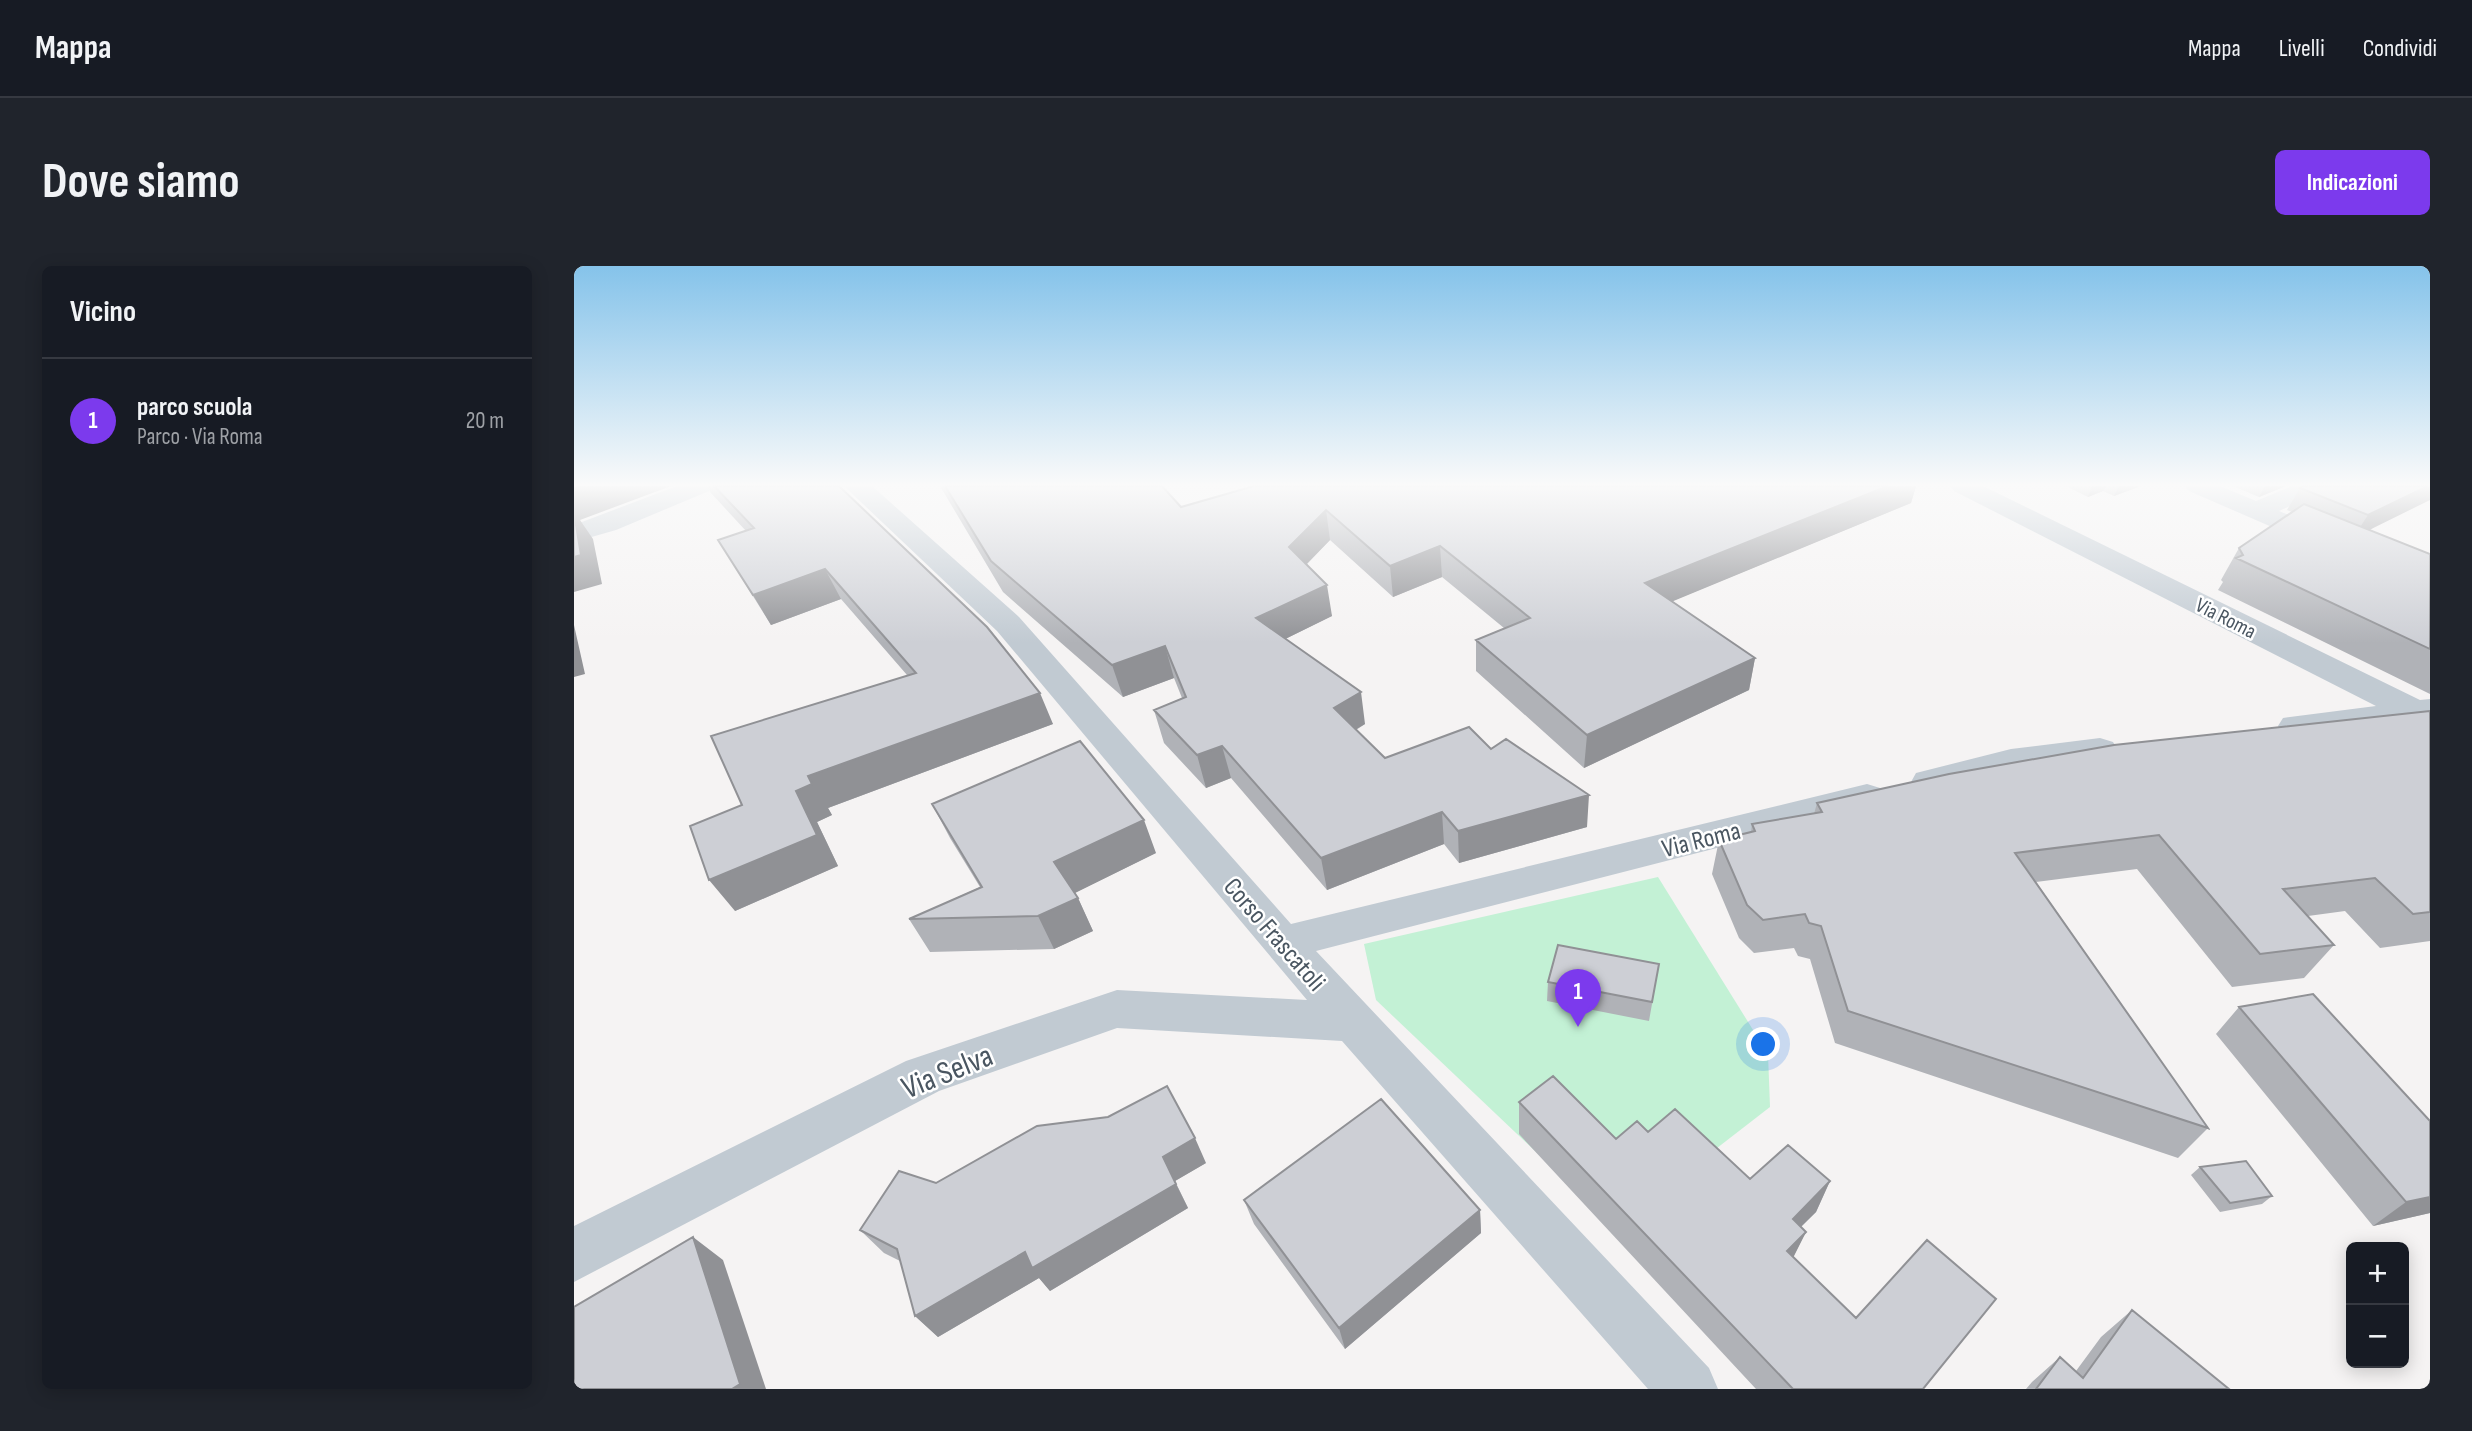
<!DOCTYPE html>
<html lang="it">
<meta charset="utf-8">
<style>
body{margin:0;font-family:"Sofia Sans Condensed",sans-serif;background:#20242c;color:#f1f3f6}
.controls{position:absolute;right:21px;bottom:21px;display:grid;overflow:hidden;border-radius:10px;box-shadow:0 4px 18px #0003}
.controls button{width:63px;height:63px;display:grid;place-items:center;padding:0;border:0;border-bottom:2px solid #363941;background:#171b24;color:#f1f3f6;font:35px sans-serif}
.you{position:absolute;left:1190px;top:779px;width:24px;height:24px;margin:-18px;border:5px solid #fff;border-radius:50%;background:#1a73e8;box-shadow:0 0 0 10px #1a73e833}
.badge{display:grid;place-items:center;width:46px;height:46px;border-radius:50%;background:#7c3aed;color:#fff;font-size:23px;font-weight:700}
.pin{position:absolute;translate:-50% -58px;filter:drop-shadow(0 2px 4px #0008)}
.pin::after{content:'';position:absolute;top:37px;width:24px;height:21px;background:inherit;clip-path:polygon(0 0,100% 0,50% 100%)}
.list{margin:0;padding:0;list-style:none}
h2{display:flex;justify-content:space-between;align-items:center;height:91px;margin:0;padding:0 28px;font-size:30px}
h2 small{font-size:23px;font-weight:400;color:#9ea1a6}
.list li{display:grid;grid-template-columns:46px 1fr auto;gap:21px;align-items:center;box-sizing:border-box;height:126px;padding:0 28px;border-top:2px solid #363941}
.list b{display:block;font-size:26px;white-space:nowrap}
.list p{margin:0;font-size:23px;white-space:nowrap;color:#9ea1a6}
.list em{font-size:23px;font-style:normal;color:#9ea1a6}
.map{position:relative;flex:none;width:1856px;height:1123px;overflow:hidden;border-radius:10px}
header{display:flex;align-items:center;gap:42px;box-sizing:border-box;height:98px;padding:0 35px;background:#171b24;border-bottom:2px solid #363941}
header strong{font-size:33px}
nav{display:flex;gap:38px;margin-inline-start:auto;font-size:24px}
.intro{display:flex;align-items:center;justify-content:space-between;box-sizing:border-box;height:168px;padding:0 42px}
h1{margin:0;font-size:49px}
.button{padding:18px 32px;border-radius:10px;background:#7c3aed;color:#fff;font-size:24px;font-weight:700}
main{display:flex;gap:42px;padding:0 42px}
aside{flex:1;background:#171b24;border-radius:10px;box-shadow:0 4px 18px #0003}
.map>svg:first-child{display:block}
</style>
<header>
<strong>Mappa</strong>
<nav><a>Mappa</a><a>Livelli</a><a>Condividi</a></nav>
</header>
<div class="intro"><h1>Dove siamo</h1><a class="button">Indicazioni</a></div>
<main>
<aside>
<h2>Vicino<small></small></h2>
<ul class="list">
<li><span class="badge">1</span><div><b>parco scuola</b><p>Parco · Via Roma</p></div><em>20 m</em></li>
</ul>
</aside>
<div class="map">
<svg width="1856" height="1123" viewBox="0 0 1856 1123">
<rect width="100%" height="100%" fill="#f5f3f3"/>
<path fill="#c3f1d5" d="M 1084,611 L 1194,788 L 1196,841 L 1041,961 L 802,734 L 790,678 Z"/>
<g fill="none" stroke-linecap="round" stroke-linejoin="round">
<path fill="#c1cad2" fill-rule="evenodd" d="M 103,220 L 139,220 L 135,225 L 42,264 L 0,276 L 0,259 Z
M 270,220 L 298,220 L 445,351 L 717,658 L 1293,518 L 1306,522 L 1312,531 L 1306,540 L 742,685 L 1135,1102 L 1144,1123 L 1074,1123 L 768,775 L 543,762 L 365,825 L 0,1016 L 0,960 L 332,795 L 543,724 L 733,734 L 423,365 Z
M 1376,220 L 1409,220 L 1846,434 L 1856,433 L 1856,455 L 1721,471 L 1709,468 L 1704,460 L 1709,452 L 1802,440 L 1380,225 Z
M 1611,220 L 1646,220 L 1682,235 L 1718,220 L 1753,220 L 1749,225 L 1705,245 L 1764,269 L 1768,275 L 1764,281 L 1754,283 L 1744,281 L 1615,225 Z
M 1526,472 L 1539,476 L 1544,484 L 1539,492 L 1437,507 L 1355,528 L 1342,525 L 1337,516 L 1342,507 L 1437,483 Z"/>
</g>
<path fill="#b0b2b7" d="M 133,220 L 265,220 L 479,458 L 254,542 L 258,549 L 243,556 L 264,600 L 161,645 L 168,539 L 333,409 L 267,333 L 197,359 L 144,274 L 172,265 L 137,227 Z
M 366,220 L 588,220 L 607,241 L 674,222 L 673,220 L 1342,220 L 1337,237 L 1098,335 L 1181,392 L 1175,424 L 1010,502 L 902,405 L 902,374 L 930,362 L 868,311 L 819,331 L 756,274 L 733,298 L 758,350 L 711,373 L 791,458 L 782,464 L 811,492 L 917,483 L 1013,561 L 885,597 L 870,578 L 753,624 L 657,512 L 632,522 L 590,477 L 580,444 L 608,432 L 600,412 L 549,431 L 429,326 Z
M 1492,220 L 1567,220 L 1540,230 L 1529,225 L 1514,231 Z
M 1659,220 L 1712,220 L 1685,231 Z
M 1856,220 L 1796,264 L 1856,288 L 1856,428 L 1644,324 L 1649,316 L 1647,314 L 1665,282 L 1718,246 L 1713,244 L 1726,222 Z
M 1856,445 L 1856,675 L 1806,682 L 1771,645 L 1734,650 L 1760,679 L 1730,712 L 1658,721 L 1563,603 L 1462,616 L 1634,862 L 1604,892 L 1261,777 L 1236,693 L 1224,690 L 1220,682 L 1180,687 L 1165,672 L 1138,608 L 1145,574 L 1177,566 L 1178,558 L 1240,548 L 1243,537 Z
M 358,538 L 582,587 L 500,627 L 504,632 L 519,665 L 480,683 L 356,686 L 335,653 L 406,621 L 376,572 Z
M 1085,698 L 1075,755 L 973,735 L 974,716 Z
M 1665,741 L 1856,855 L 1856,947 L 1799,960 L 1642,768 Z
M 945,836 L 1042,873 L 1074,866 L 1176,913 L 1256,915 L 1242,946 L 1227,961 L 1232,966 L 1219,991 L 1349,1123 L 1182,1123 L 945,868 Z
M 632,897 L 601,915 L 614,942 L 476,1025 L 465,1012 L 364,1071 L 341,1050 L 326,995 L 310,987 L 286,964 L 362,917 Z
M 1626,901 L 1698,930 L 1688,938 L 1646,946 L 1617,909 Z
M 670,934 L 906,944 L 907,967 L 771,1083 L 680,958 Z
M 1558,1044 L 1655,1123 L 1452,1123 L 1458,1116 L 1486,1091 L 1502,1105 L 1527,1071 Z"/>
<path fill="#909195" d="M 3,220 L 97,220 L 6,254 L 19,273 L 28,318 L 0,326 L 0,221 Z
M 1314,220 L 1342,220 L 1337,237 L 1068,348 L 1071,317 Z
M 1518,220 L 1532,220 L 1529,225 L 1514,231 Z
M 1545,220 L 1567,220 L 1540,230 Z
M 1691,220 L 1712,220 L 1685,231 Z
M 1854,220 L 1856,220 L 1856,234 L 1779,272 L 1794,249 Z
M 752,244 L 756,274 L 720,311 L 715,281 Z
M 866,280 L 868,311 L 819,331 L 816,300 Z
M 251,303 L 267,333 L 197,359 L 179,329 Z
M 753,319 L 758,350 L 689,384 L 682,352 Z
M 0,359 L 11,408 L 0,411 Z
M 591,380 L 600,412 L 549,431 L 538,399 Z
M 1181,392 L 1175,424 L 1010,502 L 1013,469 Z
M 787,426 L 791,458 L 764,474 L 760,442 Z
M 466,427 L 479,458 L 254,542 L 258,549 L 243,556 L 264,600 L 161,645 L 135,614 L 222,525 L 234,510 Z
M 648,480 L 657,512 L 632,522 L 623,489 Z
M 1015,529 L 1013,561 L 885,597 L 884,565 Z
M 868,546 L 870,578 L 753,624 L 747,592 Z
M 570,554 L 582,587 L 495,630 L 480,596 Z
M 504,632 L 519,665 L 480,683 L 464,650 Z
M 621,872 L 632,897 L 601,915 L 589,891 Z
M 1256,915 L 1242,946 L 1205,982 L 1219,953 Z
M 602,918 L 614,942 L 476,1025 L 465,1012 L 364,1071 L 341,1050 L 451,986 Z
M 1856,931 L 1856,947 L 1799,960 L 1832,936 Z
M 906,944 L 907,967 L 771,1083 L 765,1062 Z
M 1232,966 L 1218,994 L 1213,985 Z
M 119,971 L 149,994 L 192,1123 L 158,1123 Z"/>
<path fill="#cdcfd5" stroke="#909195" stroke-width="2" d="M 140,220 L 265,220 L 413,361 L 466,427 L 234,510 L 238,518 L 222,525 L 243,569 L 135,614 L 116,560 L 168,539 L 137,470 L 342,407 L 251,303 L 179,329 L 144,274 L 180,262 Z
M 371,220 L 588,220 L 607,241 L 680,220 L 1314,220 L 1071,317 L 1181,392 L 1013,469 L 902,374 L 956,352 L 866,280 L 816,300 L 752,244 L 715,281 L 753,319 L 682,352 L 787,426 L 760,442 L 811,492 L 895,461 L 917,483 L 932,473 L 1015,529 L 884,565 L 868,546 L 747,592 L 648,480 L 623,489 L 580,444 L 612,431 L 591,380 L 538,399 L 417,295 Z
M 1729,220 L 1854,220 L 1794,249 L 1726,222 Z
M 1730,238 L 1856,288 L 1856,383 L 1662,292 L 1669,289 L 1665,282 Z
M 0,247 L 7,289 L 0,291 Z
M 1856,445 L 1856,646 L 1839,648 L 1801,612 L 1709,623 L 1760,679 L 1686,688 L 1585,569 L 1441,587 L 1634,862 L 1274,745 L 1247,660 L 1235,657 L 1231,648 L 1189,654 L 1173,639 L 1145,574 L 1181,565 L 1178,558 L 1248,546 L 1243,537 L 1375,508 L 1540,479 Z
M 506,475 L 570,554 L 480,596 L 504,632 L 464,650 L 335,653 L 408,621 L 358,538 Z
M 984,679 L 1085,698 L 1078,736 L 974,716 Z
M 1739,728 L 1856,855 L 1856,931 L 1832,936 L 1665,741 Z
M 979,810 L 1042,873 L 1063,855 L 1074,866 L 1101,843 L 1176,913 L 1214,879 L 1256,915 L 1219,953 L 1232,966 L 1213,985 L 1282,1052 L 1353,974 L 1422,1033 L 1349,1123 L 1219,1123 L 945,836 Z
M 593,820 L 621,872 L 589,891 L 602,918 L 458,1002 L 451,986 L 341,1050 L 323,983 L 286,964 L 325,905 L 362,917 L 463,860 L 534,851 Z
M 807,833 L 906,944 L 765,1062 L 670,934 Z
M 1672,895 L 1698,930 L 1656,937 L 1626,901 Z
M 119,971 L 166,1118 L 158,1123 L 0,1123 L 0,1041 Z
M 1558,1044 L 1655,1123 L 1462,1123 L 1486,1091 L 1509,1112 Z"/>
<linearGradient id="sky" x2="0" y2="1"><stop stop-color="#85c3ea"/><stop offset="0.58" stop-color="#fafafa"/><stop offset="1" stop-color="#fafafa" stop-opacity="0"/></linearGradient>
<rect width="1856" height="377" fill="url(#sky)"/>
<g text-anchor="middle" stroke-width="5" stroke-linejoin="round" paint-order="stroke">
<g font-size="21" fill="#4a5661" stroke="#fff">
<text transform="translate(1652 352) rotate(27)" y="7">Via Roma</text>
</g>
<g font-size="26" fill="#4a5661" stroke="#fff">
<text transform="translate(1127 573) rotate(-14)" y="9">Via Roma</text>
<text transform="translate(701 668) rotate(49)" y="9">Corso Frascatoli</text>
</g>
<g font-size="32" fill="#4a5661" stroke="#fff">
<text transform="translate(373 805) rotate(-22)" y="11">Via Selva</text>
</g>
</g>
</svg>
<div class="controls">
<button>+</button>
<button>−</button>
</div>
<div class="you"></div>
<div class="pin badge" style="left:1004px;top:761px">1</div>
</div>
</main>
